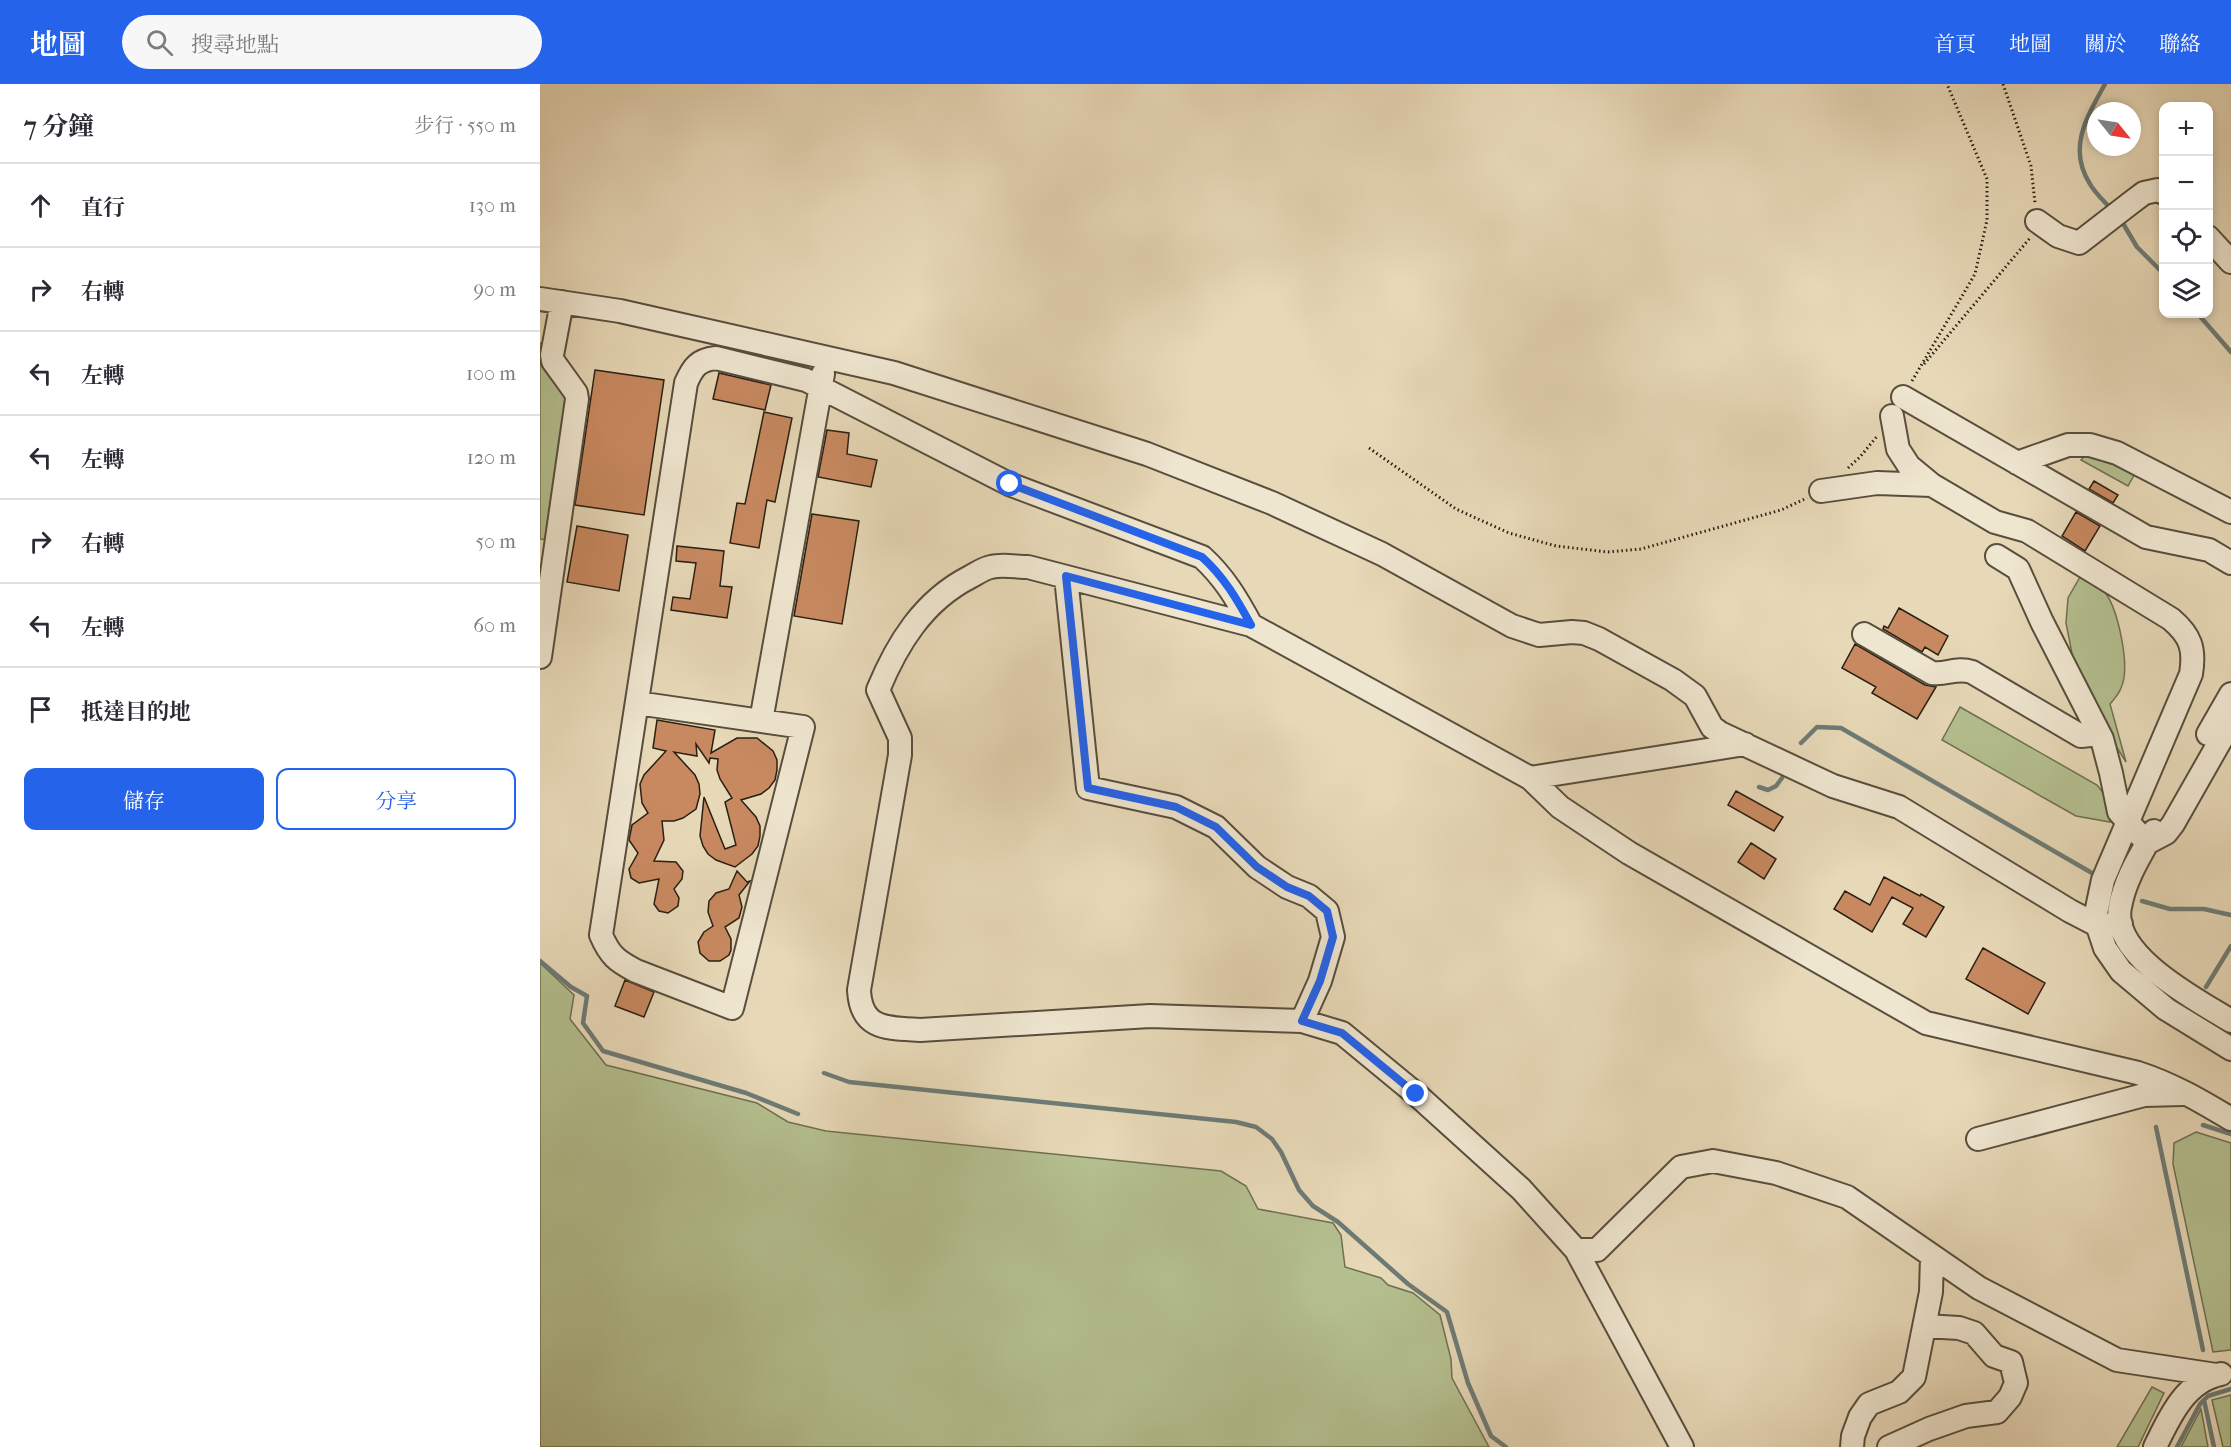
<!DOCTYPE html>
<html lang="zh-TW">
<meta charset="utf-8">
<style>
body{margin:0;font-family:"IM FELL French Canon","Noto Serif TC",serif;background:#f7f7f7;color:#2b2b33}
.controls{position:absolute;right:18px;top:18px;display:grid;overflow:hidden;border-radius:12px;box-shadow:0 3px 9px #0003}
.controls button{width:54px;height:54px;display:grid;place-items:center;padding:0;border:0;border-bottom:2px solid #e1e1e2;background:#fff;color:#2b2b33;font:30px sans-serif}
.compass{position:absolute;left:1547px;top:18px;width:54px;height:54px;border-radius:50%;background:#fff;box-shadow:0 3px 9px #0003;rotate:120deg}
.stop{position:absolute;width:18px;height:18px;margin:-14px;border:4px solid #2563eb;border-radius:50%;background:#fff}
.stop.end{background:#2563eb;border-color:#fff;box-shadow:0 2px 6px #0008}
.list{margin:0;padding:0;list-style:none}
h2{display:flex;justify-content:space-between;align-items:center;height:78px;margin:0;padding:0 24px;font-size:26px}
h2 small{font-size:20px;font-weight:400;color:#7c7c81}
.list li{display:grid;grid-template-columns:39px 1fr auto;gap:18px;align-items:center;box-sizing:border-box;height:84px;padding:0 24px;border-top:2px solid #e1e1e2}
.list b{display:block;font-size:22px;white-space:nowrap}
.list em{font-size:20px;font-style:normal;color:#7c7c81}
.actions{display:flex;gap:12px;padding:18px 24px}
.actions a{flex:1;padding:14px 0;border:2px solid #2563eb;border-radius:12px;text-align:center;font-size:21px;color:#2563eb}
.actions .main{background:#2563eb;color:#fff}
.icon{flex:none;width:33px;height:33px;fill:none;stroke:currentColor;stroke-width:2;stroke-linecap:round;stroke-linejoin:round}
.map{position:relative;flex:none;width:1691px;height:1363px;overflow:hidden}
header{display:flex;align-items:center;gap:36px;box-sizing:border-box;height:84px;padding:0 30px;background:#2563eb;color:#fff}
header strong{font-size:28px}
nav{display:flex;gap:33px;margin-inline-start:auto;font-size:21px}
.search{width:420px;height:54px;background:#f7f7f7;display:flex;align-items:center;gap:15px;box-sizing:border-box;padding:0 21px;border-radius:33px;color:#7c7c81;font-size:22px}
main{display:flex}
aside{flex:1;background:#fff}
.map>svg:first-child{display:block}
</style>
<header>
<strong>地圖</strong>
<div class="search"><svg class="icon" aria-label="search" viewBox="0 0 24 24"><circle cx="10" cy="10" r="6"/><path d="M15 15l6 6"/></svg>搜尋地點</div>
<nav><a>首頁</a><a>地圖</a><a>關於</a><a>聯絡</a></nav>
</header>
<main>
<aside>
<h2>7 分鐘<small>步行 · 550 m</small></h2>
<ul class="list">
<li><svg class="icon" aria-label="ahead" viewBox="0 0 24 24"><path d="M12 20V5M6 11l6-6 6 6"/></svg><div><b>直行</b></div><em>130 m</em></li>
<li><svg class="icon" aria-label="right" viewBox="0 0 24 24"><path d="M7 20v-9h11M14 6l5 5-5 5"/></svg><div><b>右轉</b></div><em>90 m</em></li>
<li><svg class="icon" aria-label="left" viewBox="0 0 24 24"><path d="M17 20v-9H6M10 6l-5 5 5 5"/></svg><div><b>左轉</b></div><em>100 m</em></li>
<li><svg class="icon" aria-label="left" viewBox="0 0 24 24"><path d="M17 20v-9H6M10 6l-5 5 5 5"/></svg><div><b>左轉</b></div><em>120 m</em></li>
<li><svg class="icon" aria-label="right" viewBox="0 0 24 24"><path d="M7 20v-9h11M14 6l5 5-5 5"/></svg><div><b>右轉</b></div><em>50 m</em></li>
<li><svg class="icon" aria-label="left" viewBox="0 0 24 24"><path d="M17 20v-9H6M10 6l-5 5 5 5"/></svg><div><b>左轉</b></div><em>60 m</em></li>
<li><svg class="icon" aria-label="arrive" viewBox="0 0 24 24"><path d="M6 21V4h12l-3 4 3 4H6"/></svg><div><b>抵達目的地</b></div></li>
</ul>
<div class="actions"><a class="main">儲存</a><a>分享</a></div>
</aside>
<div class="map">
<svg width="1691" height="1363" viewBox="0 0 1691 1363">
<rect width="100%" height="100%" fill="#e7d8b7"/>
<filter id="stains"><feTurbulence type="fractalNoise" baseFrequency=".00333" numOctaves="4"/><feColorMatrix values="0 0 0 0 .2 0 0 0 0 .09 0 0 0 0 .02 0 0 0 .5 -.17"/></filter>
<radialGradient id="worn" r=".72"><stop offset=".6" stop-color="#630" stop-opacity="0"/><stop offset="1" stop-color="#630" stop-opacity=".3"/></radialGradient>
<path fill="#b4bf8f" stroke="#6e7052" stroke-width="1.5" d="M 0,259 L 4,260 L 0,277 L 2,283 L 27,316 L 10,456 L 0,455 Z
M 1546,370 L 1597,386 L 1588,402 L 1541,376 Z
M 1540,493 C 1547,497 1560,501 1565,508 C 1578,526 1591,583 1581,604 C 1579,610 1574,615 1570,620 L 1586,678 L 1550,621 L 1537,595 L 1526,539 L 1528,514 Z
M 1420,623 L 1557,701 C 1568,714 1571,722 1570,738 L 1536,732 L 1402,656 Z
M 0,879 L 34,911 L 30,935 L 66,981 L 217,1019 L 248,1038 L 286,1047 L 681,1087 L 706,1102 L 718,1125 L 793,1139 L 801,1151 L 805,1183 L 841,1194 L 848,1201 L 873,1209 L 900,1231 L 911,1275 L 912,1294 L 949,1363 L 0,1363 Z
M 1656,1048 L 1691,1059 L 1691,1266 L 1673,1268 L 1633,1080 L 1634,1059 Z
M 1612,1303 L 1624,1309 L 1598,1363 L 1577,1363 Z
M 1691,1311 L 1691,1363 L 1683,1363 L 1672,1316 Z
M 1661,1325 L 1668,1363 L 1641,1363 Z"/>
<g fill="none" stroke-linecap="round" stroke-linejoin="round">
<path stroke="#6d7b76" stroke-width="4.5" d="M 1565,0 C 1547,33 1527,64 1550,100 C 1555,109 1564,117 1571,125
M 1581,136 L 1597,163 L 1624,190
M 1658,230 L 1691,268
M 1261,659 L 1277,643 L 1301,644 L 1552,789
M 1219,703 L 1228,706 L 1236,702 L 1242,694
M 1602,817 L 1630,825 L 1664,825 L 1691,831
M 0,877 L 31,903 L 47,912 L 43,939 L 63,967 L 206,1009 L 258,1030
M 1666,903 L 1691,862
M 284,989 L 309,998 L 696,1038 L 716,1043 L 732,1055 L 741,1068 L 759,1106 L 773,1122 L 798,1138 L 868,1200 L 907,1228 L 928,1299 L 951,1352 L 966,1363
M 1663,1041 L 1691,1050
M 1616,1043 L 1663,1266
M 1664,1316 L 1674,1363
M 1637,1363 L 1660,1320 L 1668,1312 L 1691,1305"/>
</g>
<path fill="#c88960" stroke="#292014" stroke-width="1.5" d="M 55,286 L 124,296 L 104,431 L 35,421 Z
M 179,289 L 231,301 L 225,326 L 173,315 Z
M 224,328 L 252,334 L 235,418 L 227,416 L 219,464 L 190,459 L 197,419 L 205,420 Z
M 287,346 L 309,349 L 307,370 L 337,376 L 331,403 L 278,393 Z
M 1554,397 L 1578,411 L 1573,419 L 1549,405 Z
M 1536,428 L 1560,442 L 1545,467 L 1522,452 Z
M 272,430 L 319,437 L 302,540 L 254,532 Z
M 37,442 L 88,451 L 79,507 L 27,498 Z
M 137,462 L 184,467 L 180,502 L 192,503 L 187,534 L 131,526 L 133,513 L 150,515 L 156,479 L 136,477 Z
M 1359,524 L 1408,552 L 1398,571 L 1385,563 L 1382,568 L 1343,545 L 1344,542 L 1348,544 Z
M 1315,560 L 1385,601 L 1396,603 L 1377,635 L 1332,609 L 1336,603 L 1302,584 Z
M 117,636 L 175,646 L 171,669 L 197,654 L 217,654 L 233,667 L 237,676 L 237,686 L 235,696 L 229,704 L 221,710 L 201,716 L 216,733 L 220,742 L 220,752 L 218,762 L 212,770 L 195,783 L 176,776 L 168,770 L 163,762 L 160,752 L 164,713 L 185,765 L 196,761 L 185,718 L 192,714 L 180,695 L 177,686 L 178,675 L 170,674 L 169,679 L 156,660 L 157,672 L 134,668 L 155,691 L 159,700 L 160,710 L 156,725 L 143,734 L 134,737 L 122,737 L 124,756 L 114,777 L 136,778 L 143,787 L 142,795 L 134,805 L 139,814 L 138,822 L 128,829 L 119,827 L 114,820 L 119,795 L 99,799 L 91,794 L 89,785 L 98,769 L 89,756 L 92,741 L 108,729 L 102,719 L 100,700 L 104,691 L 126,667 L 113,664 Z
M 1196,707 L 1243,733 L 1234,747 L 1188,721 Z
M 1211,759 L 1236,775 L 1224,795 L 1198,778 Z
M 197,787 L 207,798 L 210,797 L 199,811 L 202,823 L 199,834 L 185,843 L 191,855 L 191,866 L 189,871 L 180,877 L 169,877 L 160,869 L 158,858 L 164,848 L 173,842 L 168,828 L 169,817 L 176,809 L 189,805 Z
M 1344,793 L 1380,812 L 1381,810 L 1404,823 L 1386,853 L 1363,840 L 1373,824 L 1352,813 L 1332,848 L 1294,825 L 1305,807 L 1330,821 Z
M 1443,864 L 1505,899 L 1488,930 L 1426,895 Z
M 85,896 L 114,908 L 104,933 L 75,922 Z"/>
<g fill="none" stroke-linecap="round" stroke-linejoin="round">
<defs>
<path id="minor" d="M 1497,137 L 1518,152 L 1539,159 L 1592,118 L 1604,109 L 1618,106 L 1624,109
M 1668,153 L 1691,178
M 0,215 L 80,227 L 354,289 L 607,370 L 732,419 L 842,470 L 972,542 L 999,551 L 1032,548 L 1044,549 L 1059,555 L 1133,596 L 1155,612 L 1172,643 L 1180,649 L 1293,702 L 1359,723 L 1530,827 L 1557,841 L 1581,840
M 1363,313 L 1606,453 L 1669,466 L 1691,479
M 1352,332 L 1358,365 L 1369,382 L 1392,401 L 1455,438 L 1487,447 L 1631,535 C 1651,552 1655,565 1651,590 L 1563,796 L 1555,834 L 1565,864 L 1581,887 L 1626,925 L 1691,965
M 1477,379 L 1528,361 L 1550,361 L 1577,369 L 1691,428
M 1281,407 L 1337,399 L 1392,401
M 1457,472 L 1478,485 L 1502,538 L 1562,655 L 1571,689 L 1579,728 L 1607,759 L 1626,749 L 1633,740 L 1691,638
M 526,493 L 548,704 L 636,723 L 676,743 L 717,783 L 747,803 L 769,812 L 787,827 L 793,853 L 780,897 L 762,937
M 711,541 L 488,483 C 476,483 462,480 451,483 C 444,484 436,490 430,493 C 383,517 357,560 338,606 L 360,654 L 360,671 L 319,906 C 321,946 347,944 380,946 L 610,932 L 762,937 L 802,949 L 876,1010 L 981,1105 L 1036,1166 L 1057,1166 L 1141,1083 L 1173,1077 L 1236,1089 L 1307,1113 L 1439,1204 L 1577,1276 L 1676,1291
M 1324,550 L 1392,589 C 1407,591 1416,583 1432,588 L 1541,652 L 1559,650
M 0,573 L 37,315 L 36,309 L 13,277 L 12,271 L 22,218
M 97,619 L 263,643 L 192,924 L 96,887 C 77,877 70,872 61,851 L 146,299 C 153,283 158,276 176,274 L 266,296 L 469,400 L 662,473 C 684,493 697,515 711,541 L 990,694 L 1020,723 L 1089,769 L 1386,939 L 1598,989 C 1632,1000 1661,1017 1691,1035
M 221,637 L 283,290
M 1668,650 L 1691,610
M 990,694 L 1205,660
M 1614,747 C 1600,772 1585,795 1580,823 C 1570,871 1657,916 1691,937
M 1438,1055 L 1604,1011 L 1643,1010
M 1036,1166 L 1142,1363
M 1312,1363 L 1313,1352 L 1320,1333 L 1329,1320 L 1359,1308 L 1374,1293 L 1391,1208 L 1392,1172
M 1349,1363 L 1389,1345 L 1426,1332 L 1457,1328 L 1470,1313 L 1476,1299 L 1471,1278 L 1454,1272 L 1434,1249 L 1419,1244 L 1385,1242
M 1615,1363 C 1629,1334 1645,1297 1681,1290"/>
</defs>
<use href="#minor" stroke="#584e3d" stroke-width="26"/>
<path stroke="#292014" stroke-width="3" stroke-dasharray="1.5 3" stroke-linecap="butt" d="M 1463,0 L 1491,82 L 1495,119
M 1384,280 L 1490,154
M 1372,297 L 1435,190 L 1447,136 L 1447,95 L 1407,0
M 829,364 L 916,425 L 969,449 L 1016,462 L 1068,468 L 1101,465 L 1241,426 L 1267,414
M 1308,384 L 1320,373 L 1338,351"/>
<use href="#minor" stroke="#efe6d0" stroke-width="22"/>
</g>
<g fill="none" stroke-linecap="round" stroke-linejoin="round">
<path stroke="#2563eb" stroke-width="8" d="M 470,400 L 662,473 C 684,493 697,515 711,541 L 526,492 L 548,704 L 636,723 L 676,743 L 717,783 L 747,803 L 769,812 L 787,827 L 793,853 L 780,897 L 762,937 L 802,949 L 876,1010"/>
</g>
<rect width="100%" height="100%" filter="url(#stains)"/>
<rect width="100%" height="100%" fill="url(#worn)"/>
</svg>
<div class="controls">
<button>+</button>
<button>−</button>
<button><svg class="icon" aria-label="locate" viewBox="0 0 24 24"><circle cx="12" cy="12" r="6"/><path d="M12 2v4M12 18v4M2 12h4M18 12h4"/></svg></button>
<button><svg class="icon" aria-label="layers" viewBox="0 0 24 24"><path d="M12 4l9 5-9 5-9-5zM3 14l9 5 9-5"/></svg></button>
</div>
<svg class="compass" viewBox="-18 -18 36 36"><path d="M0-13l5 13h-10z" fill="#e53935"/><path d="M0 13l5-13h-10z" fill="#7c7c81"/></svg>
<div class="stop" style="left:470px;top:400px"></div>
<div class="stop end" style="left:876px;top:1010px"></div>
</div>
</main>
